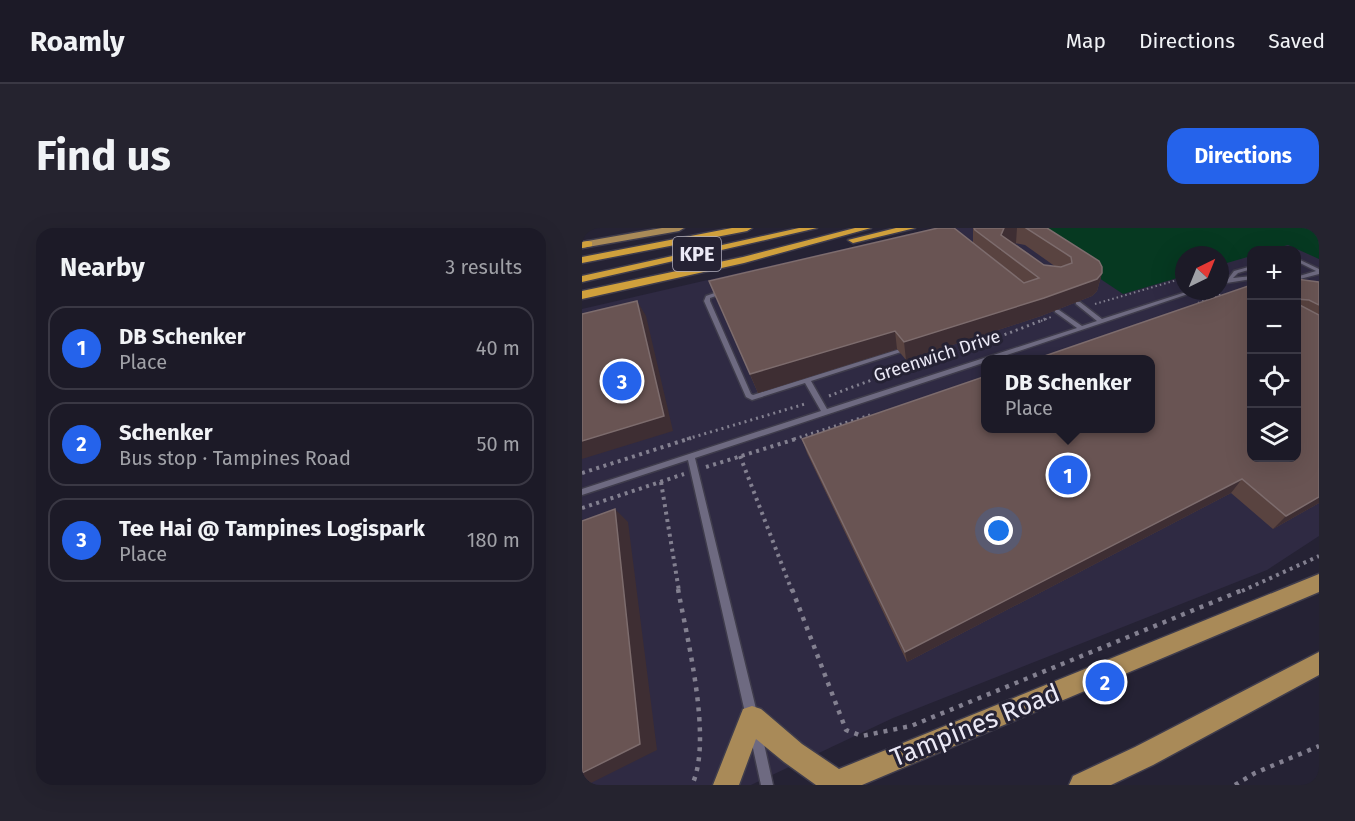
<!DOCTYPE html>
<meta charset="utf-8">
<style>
body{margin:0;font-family:"Fira Sans",sans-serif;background:#25232f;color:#f1f3f6}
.controls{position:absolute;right:18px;top:18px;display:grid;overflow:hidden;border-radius:12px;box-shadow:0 6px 24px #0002}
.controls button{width:54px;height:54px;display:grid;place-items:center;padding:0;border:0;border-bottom:2px solid #3a3844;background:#1c1a27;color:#f1f3f6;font:30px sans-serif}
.compass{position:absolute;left:593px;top:18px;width:54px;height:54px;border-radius:50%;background:#1c1a27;box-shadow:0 6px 24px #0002;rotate:43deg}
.you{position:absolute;left:417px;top:303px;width:21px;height:21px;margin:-15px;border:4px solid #fff;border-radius:50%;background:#1a73e8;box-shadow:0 0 0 9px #1a73e833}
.badge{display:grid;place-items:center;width:39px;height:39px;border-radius:50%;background:#2563eb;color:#fff;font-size:20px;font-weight:700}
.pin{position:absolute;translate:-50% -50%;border:3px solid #fff;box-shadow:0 2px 6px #0006}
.popup{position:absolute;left:399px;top:127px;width:174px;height:78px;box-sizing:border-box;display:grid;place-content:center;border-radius:12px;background:#1c1a27;filter:drop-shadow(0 2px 4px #0005);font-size:20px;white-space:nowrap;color:#a0a1a7}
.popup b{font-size:22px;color:#f1f3f6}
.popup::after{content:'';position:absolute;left:50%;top:100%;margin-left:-12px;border:12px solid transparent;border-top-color:#1c1a27}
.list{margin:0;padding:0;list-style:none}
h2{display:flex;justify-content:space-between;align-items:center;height:78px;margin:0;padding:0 24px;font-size:26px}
h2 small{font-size:20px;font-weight:400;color:#a0a1a7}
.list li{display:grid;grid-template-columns:39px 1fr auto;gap:18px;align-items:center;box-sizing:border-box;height:84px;margin:0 12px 12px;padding:0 12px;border:2px solid #3a3844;border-radius:18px}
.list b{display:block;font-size:22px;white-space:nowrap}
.list p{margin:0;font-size:20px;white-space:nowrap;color:#a0a1a7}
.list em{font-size:20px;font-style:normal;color:#a0a1a7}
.icon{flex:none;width:33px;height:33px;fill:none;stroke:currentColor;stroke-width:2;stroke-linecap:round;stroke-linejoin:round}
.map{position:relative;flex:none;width:737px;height:557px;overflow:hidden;border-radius:18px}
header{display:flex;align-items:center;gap:36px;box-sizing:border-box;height:84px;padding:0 30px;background:#1c1a27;border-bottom:2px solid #3a3844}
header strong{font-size:28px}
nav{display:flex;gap:33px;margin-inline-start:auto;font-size:21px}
.intro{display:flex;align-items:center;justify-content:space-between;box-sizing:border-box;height:144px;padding:0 36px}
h1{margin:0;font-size:42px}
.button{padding:15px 27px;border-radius:18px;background:#2563eb;color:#fff;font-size:21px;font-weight:700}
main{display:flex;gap:36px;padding:0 36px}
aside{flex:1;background:#1c1a27;border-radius:18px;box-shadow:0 6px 24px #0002}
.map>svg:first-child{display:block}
</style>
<header>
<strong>Roamly</strong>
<nav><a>Map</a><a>Directions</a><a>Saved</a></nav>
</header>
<div class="intro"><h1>Find us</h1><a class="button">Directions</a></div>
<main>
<aside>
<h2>Nearby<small>3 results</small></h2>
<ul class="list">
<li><span class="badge">1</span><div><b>DB Schenker</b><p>Place</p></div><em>40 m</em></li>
<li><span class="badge">2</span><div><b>Schenker</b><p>Bus stop · Tampines Road</p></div><em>50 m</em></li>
<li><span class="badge">3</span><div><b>Tee Hai @ Tampines Logispark</b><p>Place</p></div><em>180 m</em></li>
</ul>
</aside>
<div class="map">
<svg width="737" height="557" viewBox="0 0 737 557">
<rect width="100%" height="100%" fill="#252234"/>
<path fill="#2f2a43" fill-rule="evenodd" d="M 352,0 L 737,0 L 737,308 L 685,342 L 311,490 L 169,557 L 0,557 L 0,81 ZM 670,22 L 714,22 L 714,230 L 670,230 ZM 602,27 L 638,27 L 638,63 L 602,63 ZM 404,132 L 568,132 L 568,200 L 404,200 Z"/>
<path fill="#063921" d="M 442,0 L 737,0 L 737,31 L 706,17 L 687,22 L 670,22 L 669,28 L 638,37 L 638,27 L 602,27 L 602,48 L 541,66 Z"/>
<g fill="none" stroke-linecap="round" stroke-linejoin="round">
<defs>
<path id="lane" d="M 714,30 L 737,41 L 737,46 L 714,52 L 714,49 L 734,43 L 714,33 Z
M 670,38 L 670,41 L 656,45 L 651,50 L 670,48 L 670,51 L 638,56 L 638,52 L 646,51 L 652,43 Z
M 141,62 L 144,64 L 143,65 L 128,70 L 128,73 L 169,166 L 171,167 L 315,122 L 319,122 L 319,124 L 229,153 L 245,181 L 495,100 L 473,84 L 473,82 L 477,82 L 500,98 L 515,93 L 494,76 L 494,74 L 498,74 L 520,91 L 607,63 L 615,63 L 410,132 L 404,132 L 404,134 L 113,230 L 176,489 L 174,493 L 170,495 L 166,493 L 164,489 L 106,232 L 0,267 L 0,261 L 239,183 L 223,155 L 170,172 L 164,169 L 122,73 L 124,68 Z
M 173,496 L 177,498 L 179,502 L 191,557 L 179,557 L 167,502 L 169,498 Z"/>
<path id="primary" d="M 80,0 L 102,0 L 97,3 L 0,20 L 0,14 Z
M 737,346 L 737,364 L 280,557 L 234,557 L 202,534 L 174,511 L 157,557 L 131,557 L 161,481 L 170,478 L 179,481 L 220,516 L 257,541 Z
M 737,424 L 737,447 L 571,537 L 529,557 L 487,557 L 491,548 L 553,519 Z"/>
<path id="highway" d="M 150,0 L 170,0 L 165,3 L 0,35 L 0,29 Z
M 217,0 L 235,0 L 0,54 L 0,48 Z
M 273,0 L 289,0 L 162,35 L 0,71 L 0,63 L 161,29 Z
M 314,0 L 333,0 L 271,15 L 266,12 Z
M 6,13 L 10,14 L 10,18 L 0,20 L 0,14 Z"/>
</defs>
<use href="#lane" stroke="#3f3c4c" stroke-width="3"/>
<use href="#primary" stroke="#3f3c4c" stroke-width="3"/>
<use href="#highway" stroke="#3f3c4c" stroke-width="3"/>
<path stroke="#838090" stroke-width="2" stroke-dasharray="1.5 3" stroke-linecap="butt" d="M 693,22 L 706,22
M 616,75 L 640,66
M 513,76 L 602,50
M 459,93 L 469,89"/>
<path stroke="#838090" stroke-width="3" stroke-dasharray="2 4" stroke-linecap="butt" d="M 247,168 C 318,140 392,120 463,91
M 105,211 L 223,176
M 212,211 L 288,187"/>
<path stroke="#838090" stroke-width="4" stroke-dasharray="3 4.5" stroke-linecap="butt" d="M 158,228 L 210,363
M 124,239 L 217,210
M 0,245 L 109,210
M 79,254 L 97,363
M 0,280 L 102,246
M 660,363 L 737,328"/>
<path stroke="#838090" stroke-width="4.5" stroke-dasharray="4 6" stroke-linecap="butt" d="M 96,361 C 105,411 131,512 110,557
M 210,361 L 264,502 L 280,508 L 329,498 L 663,361
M 653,557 L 673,545 L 737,518"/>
<use href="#lane" fill="#6e6a81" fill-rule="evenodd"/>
<use href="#primary" fill="#a98a58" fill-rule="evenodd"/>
<use href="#highway" fill="#d0a03c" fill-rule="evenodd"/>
</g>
<path fill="#594340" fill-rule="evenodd" d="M 391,0 L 465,0 L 520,45 L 515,63 L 510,68 L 459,88 L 324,132 L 315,121 L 176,165 L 127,53 L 391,15 ZM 432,15 L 443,17 L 474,39 L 462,37 Z
M 714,51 L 737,54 L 737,275 L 691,301 L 649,265 L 325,434 L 225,225 L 220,211 L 714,230 Z"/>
<path fill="#3e2e33" d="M 422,0 L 435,0 L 434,15 L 420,17 L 418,24 L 419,7 Z
M 520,45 L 515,63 L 510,68 L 459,88 L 324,132 L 322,114 Z
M 55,73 L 64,88 L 91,203 L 0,231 L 0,213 Z
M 313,103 L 315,121 L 176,165 L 168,146 Z
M 660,251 L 649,265 L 325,434 L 323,424 Z
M 737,269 L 737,275 L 691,301 L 704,288 Z
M 33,281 L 46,294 L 75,522 L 5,557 L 0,557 L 0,545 Z"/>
<path fill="#695453" stroke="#7d6c6d" stroke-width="1.5" d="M 356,0 L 372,0 L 442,55 L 457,50 L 393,2 L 392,0 L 422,0 L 419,7 L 462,37 L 479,39 L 490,35 L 489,29 L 444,0 L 465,0 L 517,33 L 520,39 L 520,45 L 515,51 L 462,70 L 322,114 L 313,103 L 168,146 L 127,53 Z
M 714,51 L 737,54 L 737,77 L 727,72 L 714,71 Z
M 669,57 L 669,230 L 714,230 L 714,75 L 737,87 L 737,269 L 704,288 L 660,251 L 323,424 L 220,211 L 404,148 L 404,201 L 568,201 L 568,132 L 451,132 Z
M 55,73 L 82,188 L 0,213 L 0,86 Z
M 33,281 L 58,516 L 0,545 L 0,293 Z"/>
<g text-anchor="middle" stroke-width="6" stroke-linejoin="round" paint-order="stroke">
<g font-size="18" fill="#ebe9f6" stroke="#252234">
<text transform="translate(355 128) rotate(-18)" y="6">Greenwich Drive</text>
</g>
<rect fill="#252234" stroke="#b0adbc" stroke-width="1.5" x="91" y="9" width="48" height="34" rx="4.5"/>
<g font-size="20" font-weight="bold" fill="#ebe9f6">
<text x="115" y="33">KPE</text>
</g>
<g font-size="26" fill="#ebe9f6" stroke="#252234">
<text transform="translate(393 497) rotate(-22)" y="9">Tampines Road</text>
</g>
</g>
</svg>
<div class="controls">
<button>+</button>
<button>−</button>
<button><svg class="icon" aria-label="locate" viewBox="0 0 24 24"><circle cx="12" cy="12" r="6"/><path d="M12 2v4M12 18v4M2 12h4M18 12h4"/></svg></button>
<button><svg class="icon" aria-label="layers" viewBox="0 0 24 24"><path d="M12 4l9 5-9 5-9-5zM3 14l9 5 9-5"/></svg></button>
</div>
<svg class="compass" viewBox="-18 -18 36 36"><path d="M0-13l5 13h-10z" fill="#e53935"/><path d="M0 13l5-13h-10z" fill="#a0a1a7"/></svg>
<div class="you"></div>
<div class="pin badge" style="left:486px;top:247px">1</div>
<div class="popup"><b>DB Schenker</b>Place</div>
<div class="pin badge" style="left:523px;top:454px">2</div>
<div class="pin badge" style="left:40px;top:153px">3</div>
</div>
</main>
